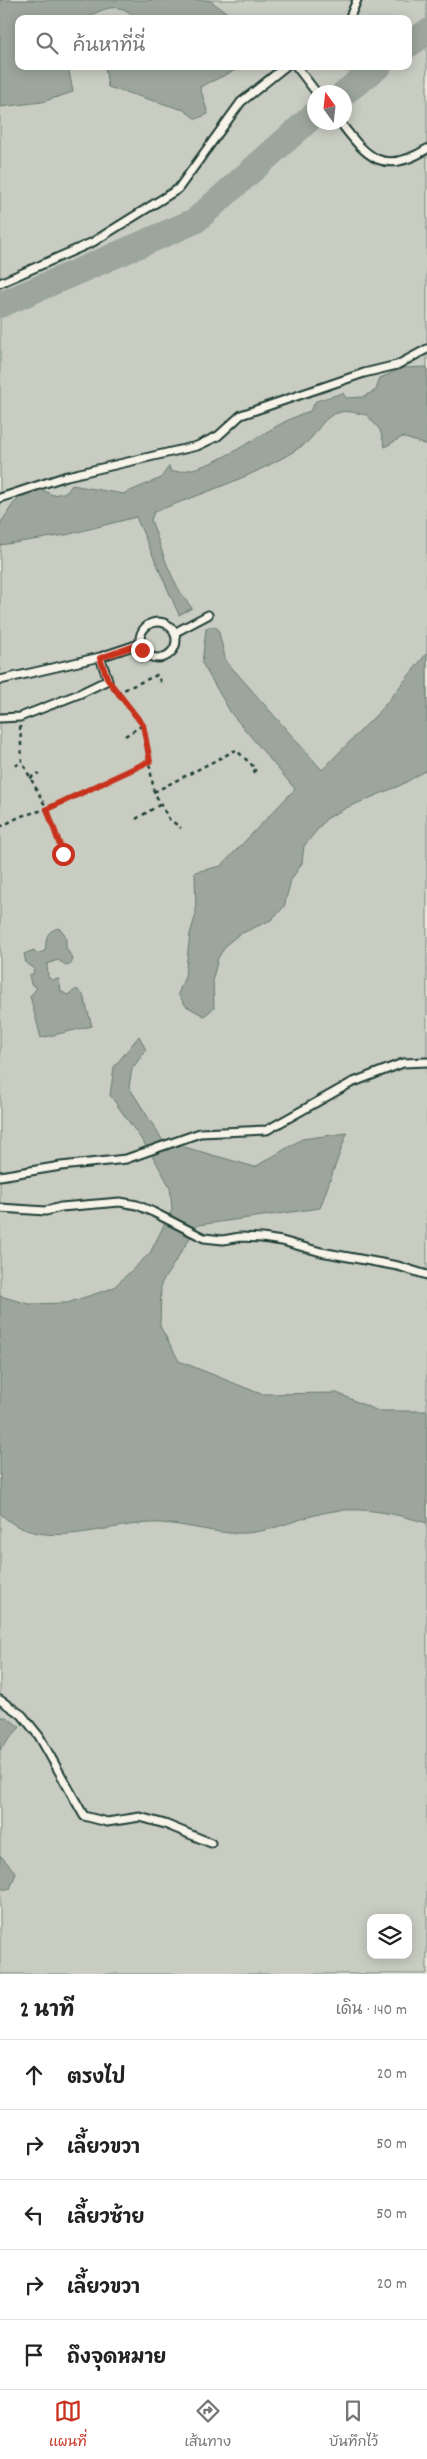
<!DOCTYPE html>
<html lang="th">
<meta charset="utf-8">
<style>
body{margin:0;font-family:Dekko,"Playpen Sans Thai",sans-serif;background:#f6f6f6;color:#222}
.controls{position:absolute;right:15px;bottom:15px;display:grid;overflow:hidden;border-radius:10px;box-shadow:0 2px 12px #0003}
.controls button{width:45px;height:45px;display:grid;place-items:center;padding:0;border:0;border-bottom:1px solid #e0e0e0;background:#fff;color:#222;font:25px sans-serif}
.compass{position:absolute;left:307px;top:85px;width:45px;height:45px;border-radius:50%;background:#fff;box-shadow:0 2px 12px #0003;rotate:345deg}
.stop{position:absolute;width:15px;height:15px;margin:-11px;border:4px solid #c8321e;border-radius:50%;background:#fff}
.stop.end{background:#c8321e;border-color:#fff;box-shadow:0 1px 5px #0008}
.list{margin:0;padding:0;list-style:none}
h2{display:flex;justify-content:space-between;align-items:center;height:65px;margin:0;padding:0 20px;font-size:21px}
h2 small{font-size:16px;font-weight:400;color:#767676}
.list li{display:grid;grid-template-columns:32px 1fr auto;gap:15px;align-items:center;box-sizing:border-box;height:70px;padding:0 20px;border-top:1px solid #e0e0e0}
.list b{display:block;font-size:19px;white-space:nowrap}
.list em{font-size:16px;font-style:normal;color:#767676}
.icon{flex:none;width:28px;height:28px;fill:none;stroke:currentColor;stroke-width:2;stroke-linecap:round;stroke-linejoin:round}
.map{position:relative;flex:none;width:427px;height:1974px;overflow:hidden}
.search{position:absolute;background:#fff;box-shadow:0 2px 12px #0003;left:15px;right:15px;top:15px;height:55px;display:flex;align-items:center;gap:12px;box-sizing:border-box;padding:0 18px;border-radius:10px;color:#767676;font-size:19px}
.sheet{height:415px;background:#fff}
nav{display:flex;justify-content:space-around;align-items:center;box-sizing:border-box;height:70px;border-top:1px solid #e0e0e0;background:#fff;font-size:14px;color:#767676}
nav a{display:grid;justify-items:center;gap:2px}
nav .on{color:#c8321e}
.map>svg:first-child{display:block}
</style>
<div class="map">
<svg width="427" height="1974" viewBox="0 0 427 1974">
<rect width="100%" height="100%" fill="#eae8dd"/>
<filter id="ink" filterUnits="userSpaceOnUse"><feTurbulence type="fractalNoise" baseFrequency=".02" numOctaves="2"/><feDisplacementMap in="SourceGraphic" scale="10" xChannelSelector="R" yChannelSelector="G"/><feConvolveMatrix kernelMatrix="1 2 1 2 8 2 1 2 1" color-interpolation-filters="sRGB"/></filter>
<g filter="url(#ink)">
<path fill="#c8ccc1" stroke="#74847a" fill-rule="evenodd" d="M 0,0 L 427,0 L 427,1974 L 0,1974 ZM 19,19 L 408,19 L 408,66 L 19,66 ZM 314,92 L 344,92 L 344,122 L 314,122 ZM 371,1918 L 408,1918 L 408,1955 L 371,1955 Z"/>
<path fill="#9ca69c" stroke="#6a7c72" d="M 0,0 L 209,0 L 235,18 L 245,19 L 135,19 C 124,1 101,7 87,19 L 19,19 L 19,66 L 68,66 L 73,92 L 42,102 L 0,107 Z
M 105,66 L 244,66 L 200,87 L 208,114 L 196,119 L 184,110 L 108,87 Z
M 427,367 L 427,445 L 402,437 L 385,447 L 380,430 L 367,415 C 360,414 348,410 341,412 C 322,415 318,434 305,444 C 262,474 203,493 154,512 L 151,520 C 162,550 171,584 192,608 L 179,615 L 136,517 L 66,535 L 0,545 L 0,524 L 13,504 L 27,491 L 40,489 L 53,495 L 67,492 L 72,485 L 123,494 L 161,478 L 169,466 L 171,472 C 222,471 263,426 310,411 L 316,401 L 343,393 L 346,398 L 363,397 L 376,390 L 380,378 L 403,368 Z
M 213,626 L 218,629 L 226,661 L 322,770 L 380,711 L 427,653 L 427,770 L 401,785 L 346,808 L 326,819 L 304,846 L 302,863 L 291,880 L 284,907 L 271,920 L 238,935 L 227,944 L 218,958 L 213,978 L 214,1008 L 204,1016 L 186,1006 L 178,994 L 185,976 L 190,934 L 196,914 L 195,872 L 221,866 L 295,789 L 231,713 L 202,663 L 206,629 Z
M 58,928 C 67,933 66,939 66,947 C 67,950 71,956 73,959 L 71,964 L 66,965 L 58,960 L 47,964 L 48,977 L 52,980 L 59,979 L 61,991 L 67,995 L 77,989 L 83,995 L 92,1026 L 41,1038 L 30,996 L 37,988 L 31,984 L 29,975 L 33,974 L 34,968 L 26,963 L 24,954 L 34,950 L 36,954 L 45,951 C 47,939 44,933 58,928 Z
M 139,1036 L 146,1050 L 132,1069 L 129,1087 L 163,1141 L 255,1167 L 302,1139 L 347,1133 L 320,1208 L 198,1225 L 161,1284 L 160,1326 L 179,1361 L 261,1394 L 337,1393 L 378,1411 L 427,1411 L 427,1523 C 396,1514 366,1507 334,1511 C 304,1515 276,1531 246,1533 C 217,1535 188,1524 160,1523 C 109,1521 41,1556 0,1513 L 0,1296 L 29,1304 L 67,1303 L 113,1288 L 150,1253 L 172,1209 L 170,1187 L 151,1153 L 110,1095 L 114,1067 Z
M 0,1717 L 6,1717 L 20,1727 L 0,1750 Z
M 0,1855 L 16,1873 L 10,1889 L 0,1889 Z"/>
<g fill="none" stroke-linecap="round" stroke-linejoin="round">
<path stroke="#9ca69c" stroke-width="26" d="M 408,45 L 427,32
M 344,93 L 379,66
M 0,305 L 195,221 L 314,115"/>
<defs>
<path id="lane" d="M 349,19 L 357,0
M 296,66 L 316,92
M 340,122 C 367,158 384,176 427,149
M 0,283 L 93,242 L 178,189 L 241,102 L 286,66
M 0,498 L 67,476 L 197,446 L 218,436 L 241,415 L 364,373 L 397,365 L 427,349
M140 640a18 18 0 1 1 36 0a18 18 0 1 1-36 0Z
M 174,633 L 208,615
M 0,680 L 100,657 L 139,644
M 0,718 L 20,717 L 79,694 L 108,680 L 100,657
M 0,1176 L 61,1166 L 126,1159 L 200,1133 L 267,1130 L 351,1083 L 403,1063 L 427,1062
M 0,1208 L 46,1211 L 61,1207 L 120,1202 L 137,1205 L 153,1212 L 204,1238 L 223,1240 L 240,1237 L 262,1238 L 282,1241 L 321,1252 L 398,1266 L 427,1275
M 0,1700 L 22,1715 L 39,1736 L 84,1816 L 107,1822 L 140,1817 L 165,1824 L 211,1843"/>
</defs>
<use href="#lane" stroke="#1f3d34" stroke-width="11"/>
<path stroke="#1f3d34" stroke-width="2.5" stroke-dasharray="4 4" stroke-linecap="butt" d="M 113,688 L 143,725 L 154,792 L 169,819 L 181,828
M 117,693 L 157,675 L 161,683
M 20,726 L 22,762 L 47,809 L 63,854
M 125,736 L 143,725
M 15,766 L 22,762
M 30,778 L 39,773
M 154,792 L 236,750 L 256,769 L 252,774
M 136,819 L 161,804
M 0,827 L 21,816 L 47,809 L 150,761"/>
<use href="#lane" stroke="#f7f3e8" stroke-width="7"/>
</g>
</g>
<g fill="none" stroke-linecap="round" stroke-linejoin="round" filter="url(#ink)">
<path stroke="#c8321e" stroke-width="6" d="M 63,854 L 47,809 L 150,761 L 143,725 L 108,680 L 100,658 L 140,644 L 142,650"/>
</g>
</svg>
<div class="controls">
<button><svg class="icon" aria-label="layers" viewBox="0 0 24 24"><path d="M12 4l9 5-9 5-9-5zM3 14l9 5 9-5"/></svg></button>
</div>
<svg class="compass" viewBox="-18 -18 36 36"><path d="M0-13l5 13h-10z" fill="#e53935"/><path d="M0 13l5-13h-10z" fill="#767676"/></svg>
<div class="stop" style="left:63px;top:854px"></div>
<div class="stop end" style="left:142px;top:650px"></div>
<div class="search"><svg class="icon" aria-label="search" viewBox="0 0 24 24"><circle cx="10" cy="10" r="6"/><path d="M15 15l6 6"/></svg>ค้นหาที่นี่</div>
</div>
<section class="sheet">
<h2>2 นาที<small>เดิน · 140 m</small></h2>
<ul class="list">
<li><svg class="icon" aria-label="ahead" viewBox="0 0 24 24"><path d="M12 20V5M6 11l6-6 6 6"/></svg><div><b>ตรงไป</b></div><em>20 m</em></li>
<li><svg class="icon" aria-label="right" viewBox="0 0 24 24"><path d="M7 20v-9h11M14 6l5 5-5 5"/></svg><div><b>เลี้ยวขวา</b></div><em>50 m</em></li>
<li><svg class="icon" aria-label="left" viewBox="0 0 24 24"><path d="M17 20v-9H6M10 6l-5 5 5 5"/></svg><div><b>เลี้ยวซ้าย</b></div><em>50 m</em></li>
<li><svg class="icon" aria-label="right" viewBox="0 0 24 24"><path d="M7 20v-9h11M14 6l5 5-5 5"/></svg><div><b>เลี้ยวขวา</b></div><em>20 m</em></li>
<li><svg class="icon" aria-label="arrive" viewBox="0 0 24 24"><path d="M6 21V4h12l-3 4 3 4H6"/></svg><div><b>ถึงจุดหมาย</b></div></li>
</ul>
</section>
<nav>
<a class="on"><svg class="icon" aria-label="map" viewBox="0 0 24 24"><path d="M3 6l6-2 6 2 6-2v14l-6 2-6-2-6 2zM9 4v14M15 6v14"/></svg>แผนที่</a>
<a><svg class="icon" aria-label="directions" viewBox="0 0 24 24"><path d="M12 3l9 9-9 9-9-9zM9 14v-3h6M13 9l2 2-2 2"/></svg>เส้นทาง</a>
<a><svg class="icon" aria-label="saved" viewBox="0 0 24 24"><path d="M7 4h10v16l-5-4-5 4z"/></svg>บันทึกไว้</a>
</nav>
